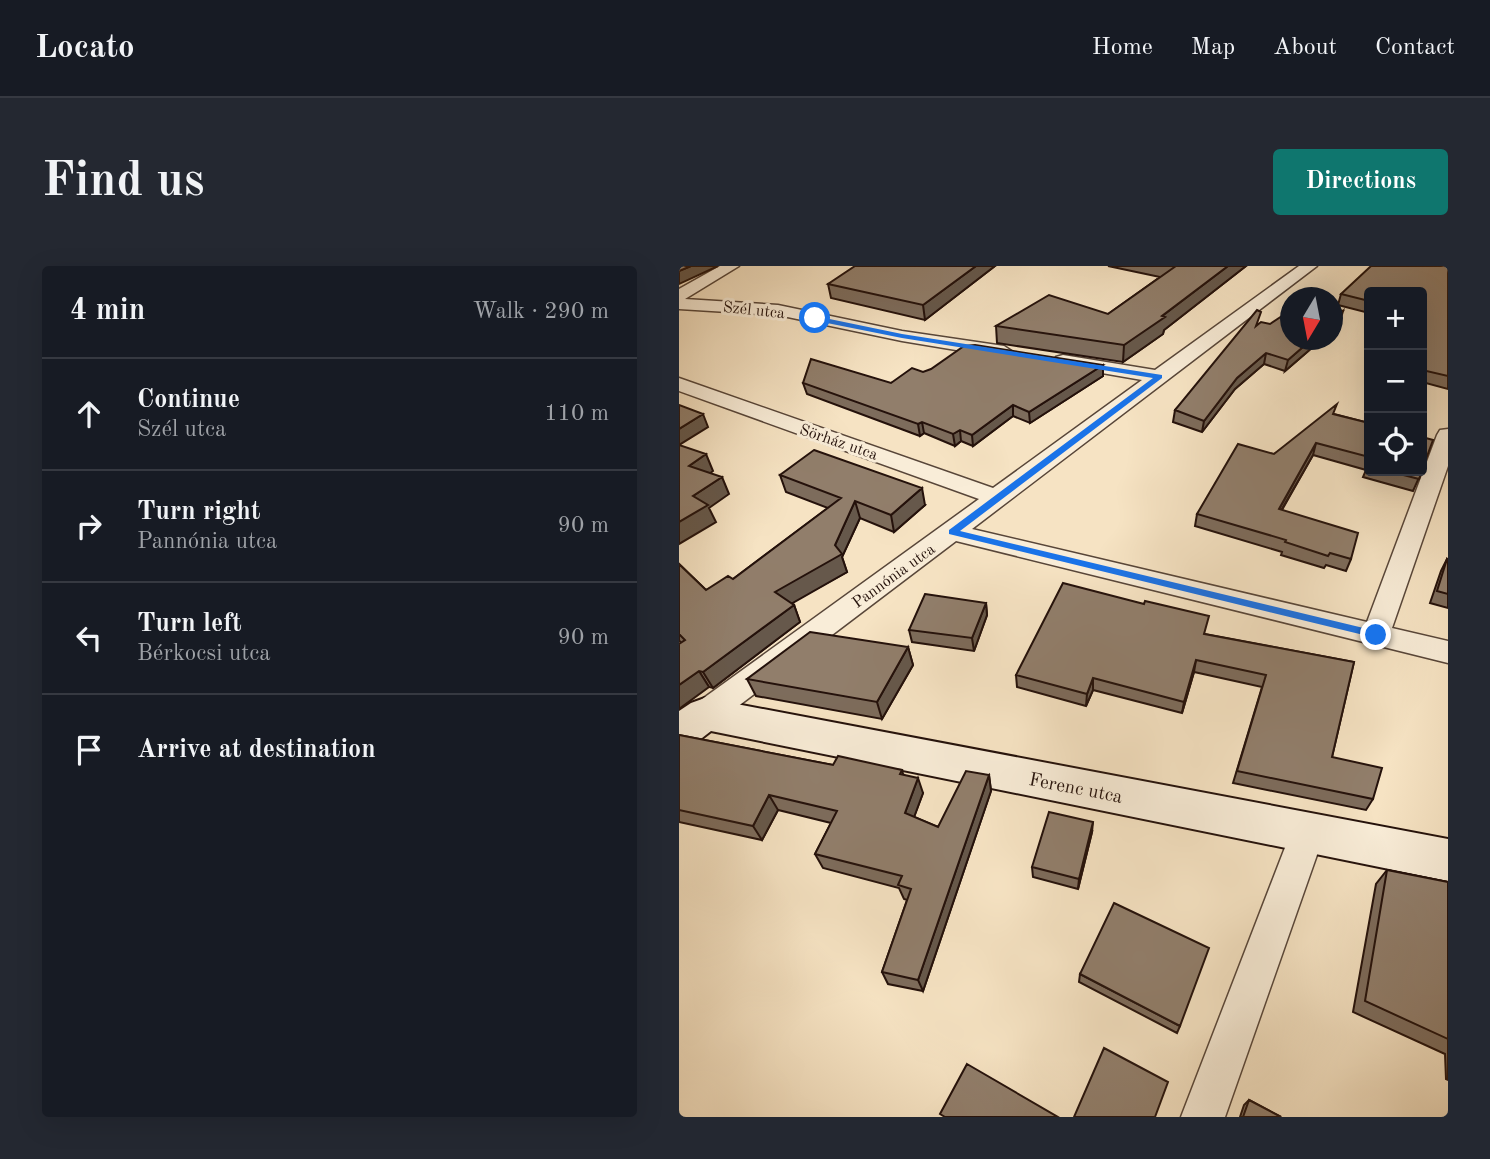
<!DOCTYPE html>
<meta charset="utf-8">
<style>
body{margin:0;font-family:"Old Standard TT",serif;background:#242831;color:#f1f3f6}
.controls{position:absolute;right:21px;top:21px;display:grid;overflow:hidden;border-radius:7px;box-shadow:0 7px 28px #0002}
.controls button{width:63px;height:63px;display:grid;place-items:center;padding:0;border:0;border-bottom:2px solid #363941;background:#171b24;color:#f1f3f6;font:35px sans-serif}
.compass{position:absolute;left:601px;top:21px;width:63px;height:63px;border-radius:50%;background:#171b24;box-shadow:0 7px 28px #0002;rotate:190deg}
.stop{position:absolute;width:21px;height:21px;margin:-16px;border:5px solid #1a73e8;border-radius:50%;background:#fff}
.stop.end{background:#1a73e8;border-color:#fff;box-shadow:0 2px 7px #0008}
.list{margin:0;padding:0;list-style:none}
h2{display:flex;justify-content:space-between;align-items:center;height:91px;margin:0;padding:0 28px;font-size:30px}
h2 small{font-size:23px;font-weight:400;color:#9ea1a6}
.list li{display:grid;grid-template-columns:46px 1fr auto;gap:21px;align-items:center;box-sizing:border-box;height:112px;padding:0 28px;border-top:2px solid #363941}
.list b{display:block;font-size:26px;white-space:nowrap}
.list p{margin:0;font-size:23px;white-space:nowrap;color:#9ea1a6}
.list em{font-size:23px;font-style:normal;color:#9ea1a6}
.icon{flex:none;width:38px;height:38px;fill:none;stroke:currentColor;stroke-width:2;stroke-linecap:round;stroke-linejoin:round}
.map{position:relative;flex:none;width:769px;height:851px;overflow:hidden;border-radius:7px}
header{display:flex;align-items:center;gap:42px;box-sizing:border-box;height:98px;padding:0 35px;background:#171b24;border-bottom:2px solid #363941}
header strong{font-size:33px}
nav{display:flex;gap:38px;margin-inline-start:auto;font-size:24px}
.intro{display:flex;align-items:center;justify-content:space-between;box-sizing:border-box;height:168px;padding:0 42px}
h1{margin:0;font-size:49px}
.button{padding:18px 32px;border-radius:7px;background:#0f766e;color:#fff;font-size:24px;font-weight:700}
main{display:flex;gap:42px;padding:0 42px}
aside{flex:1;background:#171b24;border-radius:7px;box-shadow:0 7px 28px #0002}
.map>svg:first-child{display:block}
</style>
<header>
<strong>Locato</strong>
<nav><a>Home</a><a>Map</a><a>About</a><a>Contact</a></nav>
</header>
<div class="intro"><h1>Find us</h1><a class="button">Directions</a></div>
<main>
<aside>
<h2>4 min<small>Walk · 290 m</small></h2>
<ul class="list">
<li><svg class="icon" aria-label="ahead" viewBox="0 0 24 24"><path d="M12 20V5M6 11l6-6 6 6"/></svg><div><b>Continue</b><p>Szél utca</p></div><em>110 m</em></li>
<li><svg class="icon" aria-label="right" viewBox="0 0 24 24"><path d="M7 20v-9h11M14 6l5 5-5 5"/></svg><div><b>Turn right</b><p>Pannónia utca</p></div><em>90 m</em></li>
<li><svg class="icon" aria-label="left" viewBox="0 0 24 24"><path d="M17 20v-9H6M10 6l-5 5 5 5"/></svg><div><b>Turn left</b><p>Bérkocsi utca</p></div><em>90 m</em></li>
<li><svg class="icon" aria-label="arrive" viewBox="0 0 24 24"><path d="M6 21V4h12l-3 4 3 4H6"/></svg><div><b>Arrive at destination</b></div></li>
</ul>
</aside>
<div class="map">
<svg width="769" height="851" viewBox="0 0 769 851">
<rect width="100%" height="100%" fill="#f6e3c3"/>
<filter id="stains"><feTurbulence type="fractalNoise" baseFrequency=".00286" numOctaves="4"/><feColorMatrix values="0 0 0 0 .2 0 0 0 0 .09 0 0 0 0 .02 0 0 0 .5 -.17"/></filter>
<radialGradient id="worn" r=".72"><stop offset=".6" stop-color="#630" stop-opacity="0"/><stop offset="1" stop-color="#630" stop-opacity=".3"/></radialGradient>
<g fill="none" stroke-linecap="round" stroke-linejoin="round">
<defs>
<path id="street" d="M 41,0 L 60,0 L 6,33 L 99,39 L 223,65 L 325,80 L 334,86 L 325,92 L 223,75 L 99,49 L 0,43 L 0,23 Z
M 620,0 L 638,0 L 293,263 L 688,356 L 758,169 L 761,164 L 769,163 L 769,200 L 713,362 L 769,375 L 769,397 L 277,275 L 37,457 L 26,460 L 15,457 L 11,448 L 15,439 L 300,233 L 0,125 L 0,112 L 314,222 L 463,114 L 377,99 L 375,95 L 377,91 L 384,89 L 476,104 Z
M 629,551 L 641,555 L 646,566 L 546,851 L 502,851 L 612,566 L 617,555 Z"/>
<path id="secondary" d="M 26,432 L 769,573 L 769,615 L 32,465 L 14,479 L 0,483 L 0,445 L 12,437 Z"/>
</defs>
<use href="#street" stroke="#584639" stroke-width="3"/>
<use href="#secondary" stroke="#24110b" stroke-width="4"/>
<use href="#street" fill="#f9edd8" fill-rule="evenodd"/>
<use href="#secondary" fill="#f9edd8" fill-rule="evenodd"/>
</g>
<path fill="#7d6c5c" stroke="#24110b" stroke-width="2" d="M 316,0 L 246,54 L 152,32 L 149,18 Z
M 429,0 L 567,0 L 485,64 L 484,68 L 444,96 L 318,77 L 317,60 L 429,48 L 481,11 Z
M 769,0 L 769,123 L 743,116 L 743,26 L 690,26 L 690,47 L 659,39 L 662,28 Z
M 579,58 L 612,74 L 642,74 L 606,105 L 585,98 L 556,123 L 523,166 L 494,156 L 496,144 Z
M 424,99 L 424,110 L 351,157 L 334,150 L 294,180 L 282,175 L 276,180 L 245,167 L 241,170 L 128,128 L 124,117 L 212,117 L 244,106 Z
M 655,148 L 690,157 L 690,205 L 743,205 L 734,225 L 684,211 L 687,204 L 634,189 L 603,244 L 672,293 L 667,305 L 647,299 L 645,302 L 602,289 L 603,286 L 516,260 L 518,248 L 595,188 Z
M 101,209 L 246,239 L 215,266 L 181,252 L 163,291 L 168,306 L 112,337 L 115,339 L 121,356 L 34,422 L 30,421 L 0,374 L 0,298 L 27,324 L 54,313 L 149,242 L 107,226 Z
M 768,293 L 769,294 L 769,342 L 751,337 L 762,305 Z
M 307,337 L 308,349 L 295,385 L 233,376 L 230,364 Z
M 526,368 L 675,396 L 653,491 L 694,533 L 687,544 L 554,517 L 583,421 L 515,406 L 503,447 L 414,424 L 407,440 L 338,421 L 337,409 Z
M 229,381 L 234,399 L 203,453 L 77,430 L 68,413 Z
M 0,469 L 154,499 L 223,504 L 224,508 L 244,527 L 235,551 L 259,561 L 310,509 L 312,525 L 244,725 L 209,718 L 203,706 L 228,634 L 225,633 L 220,622 L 144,602 L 136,588 L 152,557 L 99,544 L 83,574 L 0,556 Z
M 413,566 L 399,623 L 354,611 L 353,601 Z
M 708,604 L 769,616 L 769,814 L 767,813 L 766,788 L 674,746 L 697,618 Z
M 401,708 L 501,760 L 498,767 L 400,716 Z
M 570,834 L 602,851 L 561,851 L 565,839 Z"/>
<path fill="#66584b" stroke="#24110b" stroke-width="2" d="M 12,0 L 39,0 L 0,18 L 0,5 Z
M 297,0 L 316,0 L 246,54 L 244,39 Z
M 549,0 L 567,0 L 485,64 L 484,68 L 444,96 L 445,79 Z
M 664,45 L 661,56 L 654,63 L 654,55 Z
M 632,74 L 642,74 L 606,105 L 609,94 Z
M 587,87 L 585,98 L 556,123 L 523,166 L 525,155 L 558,112 Z
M 424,99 L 424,110 L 351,157 L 350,146 Z
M 334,139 L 334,150 L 294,180 L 293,169 Z
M 24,148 L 29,161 L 0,179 L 0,163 Z
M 243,156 L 245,167 L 241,170 L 239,158 Z
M 281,164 L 282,175 L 276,180 L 274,168 Z
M 637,177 L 634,189 L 596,255 L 600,243 Z
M 27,188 L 34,205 L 18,217 L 10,200 Z
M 43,211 L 50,228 L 30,242 L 37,256 L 0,278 L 0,256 L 14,230 Z
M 243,222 L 246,239 L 215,266 L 212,249 Z
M 176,235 L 181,252 L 163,291 L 168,306 L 103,343 L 96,326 L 156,279 Z
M 307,337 L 308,349 L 295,385 L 293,372 Z
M 115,339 L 121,356 L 34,422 L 24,406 Z
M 229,381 L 234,399 L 203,453 L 198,436 Z
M 517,394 L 515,406 L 503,447 L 505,436 Z
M 20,405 L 30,421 L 0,443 L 0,419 Z
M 414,412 L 414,424 L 407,440 L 408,428 Z
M 310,509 L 312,525 L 244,725 L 239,714 Z
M 239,512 L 244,527 L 231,562 L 226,547 Z
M 90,529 L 99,544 L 83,574 L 74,560 Z
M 414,556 L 413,566 L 399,623 L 400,613 Z"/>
<path fill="#917e6b" stroke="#24110b" stroke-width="2" d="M 0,0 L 12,0 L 0,5 Z
M 176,0 L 297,0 L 244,39 L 149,18 Z
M 497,0 L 549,0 L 483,50 L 486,51 L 445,79 L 317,60 L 370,29 L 429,48 Z
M 692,0 L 769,0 L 769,110 L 743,104 L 743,26 L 690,26 L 690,35 L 662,28 Z
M 654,42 L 664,45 L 654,55 Z
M 578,44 L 582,46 L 577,60 L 582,56 L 591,58 L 612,44 L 612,74 L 632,74 L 609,94 L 587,87 L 558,112 L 525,155 L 496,144 Z
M 296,79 L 424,99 L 350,146 L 334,139 L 293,169 L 281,164 L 274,168 L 243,156 L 239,158 L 124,117 L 132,93 L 212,117 L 233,102 L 244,106 L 252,103 L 285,80 Z
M 658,138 L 654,148 L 690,157 L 690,191 L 637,177 L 600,243 L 679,267 L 672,293 L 651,287 L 649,290 L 606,276 L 607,274 L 518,248 L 559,178 L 595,188 Z
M 0,139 L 24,148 L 0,163 Z
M 743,171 L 754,174 L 743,204 Z
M 0,179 L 27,188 L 10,200 L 43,211 L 14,230 L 29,239 L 0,256 Z
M 135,184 L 243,222 L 212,249 L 176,235 L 156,279 L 163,288 L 96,326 L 115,339 L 24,406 L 20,405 L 0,419 L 0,378 L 6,374 L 0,368 L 0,298 L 27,324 L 49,310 L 54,313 L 162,232 L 101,209 Z
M 709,205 L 743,205 L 740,213 Z
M 768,293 L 769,294 L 769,328 L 758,325 Z
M 384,317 L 465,338 L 466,335 L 530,350 L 525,368 L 675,396 L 653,491 L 703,502 L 694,533 L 558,505 L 587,409 L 517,394 L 505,436 L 414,412 L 408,428 L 337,409 Z
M 246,328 L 307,337 L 293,372 L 230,364 Z
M 131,366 L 229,381 L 198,436 L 68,413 Z
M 0,469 L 154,499 L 159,490 L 223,504 L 221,508 L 239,512 L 226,547 L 259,561 L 287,505 L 310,509 L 239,714 L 203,706 L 232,623 L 219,619 L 223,610 L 136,588 L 158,545 L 90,529 L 74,560 L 0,544 Z
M 370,546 L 414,556 L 400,613 L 353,601 Z
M 708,604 L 769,616 L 769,773 L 686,735 Z
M 435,637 L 530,682 L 501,760 L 401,708 Z
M 425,782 L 489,816 L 476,851 L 395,851 Z
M 288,798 L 379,851 L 266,851 L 261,848 Z
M 570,834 L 602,851 L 564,851 Z"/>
<path fill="#1a73e8" d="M 136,50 L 223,68 L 483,109 L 483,112 L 281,265 L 697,365 L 702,369 L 697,372 L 270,268 L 270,264 L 474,112 L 223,72 L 133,54 Z"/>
<g text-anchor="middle" stroke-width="6" stroke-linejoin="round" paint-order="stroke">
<g font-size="16" fill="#24110b" stroke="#f9edd8">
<text transform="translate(75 43) rotate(6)" y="6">Szél utca</text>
<text transform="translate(160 175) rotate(19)" y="6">Sörház utca</text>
<text transform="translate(214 309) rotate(-36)" y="6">Pannónia utca</text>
</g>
<g font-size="19" fill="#24110b" stroke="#f9edd8">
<text transform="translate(397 521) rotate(11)" y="7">Ferenc utca</text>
</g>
</g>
<rect width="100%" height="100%" filter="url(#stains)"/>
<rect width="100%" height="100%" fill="url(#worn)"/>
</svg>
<div class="controls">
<button>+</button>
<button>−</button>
<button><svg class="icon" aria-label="locate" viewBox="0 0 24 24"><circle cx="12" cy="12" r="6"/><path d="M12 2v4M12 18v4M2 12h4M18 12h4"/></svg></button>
</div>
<svg class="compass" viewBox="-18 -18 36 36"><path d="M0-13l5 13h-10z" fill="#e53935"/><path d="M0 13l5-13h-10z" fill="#9ea1a6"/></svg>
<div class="stop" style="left:136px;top:52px"></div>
<div class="stop end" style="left:697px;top:369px"></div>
</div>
</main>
